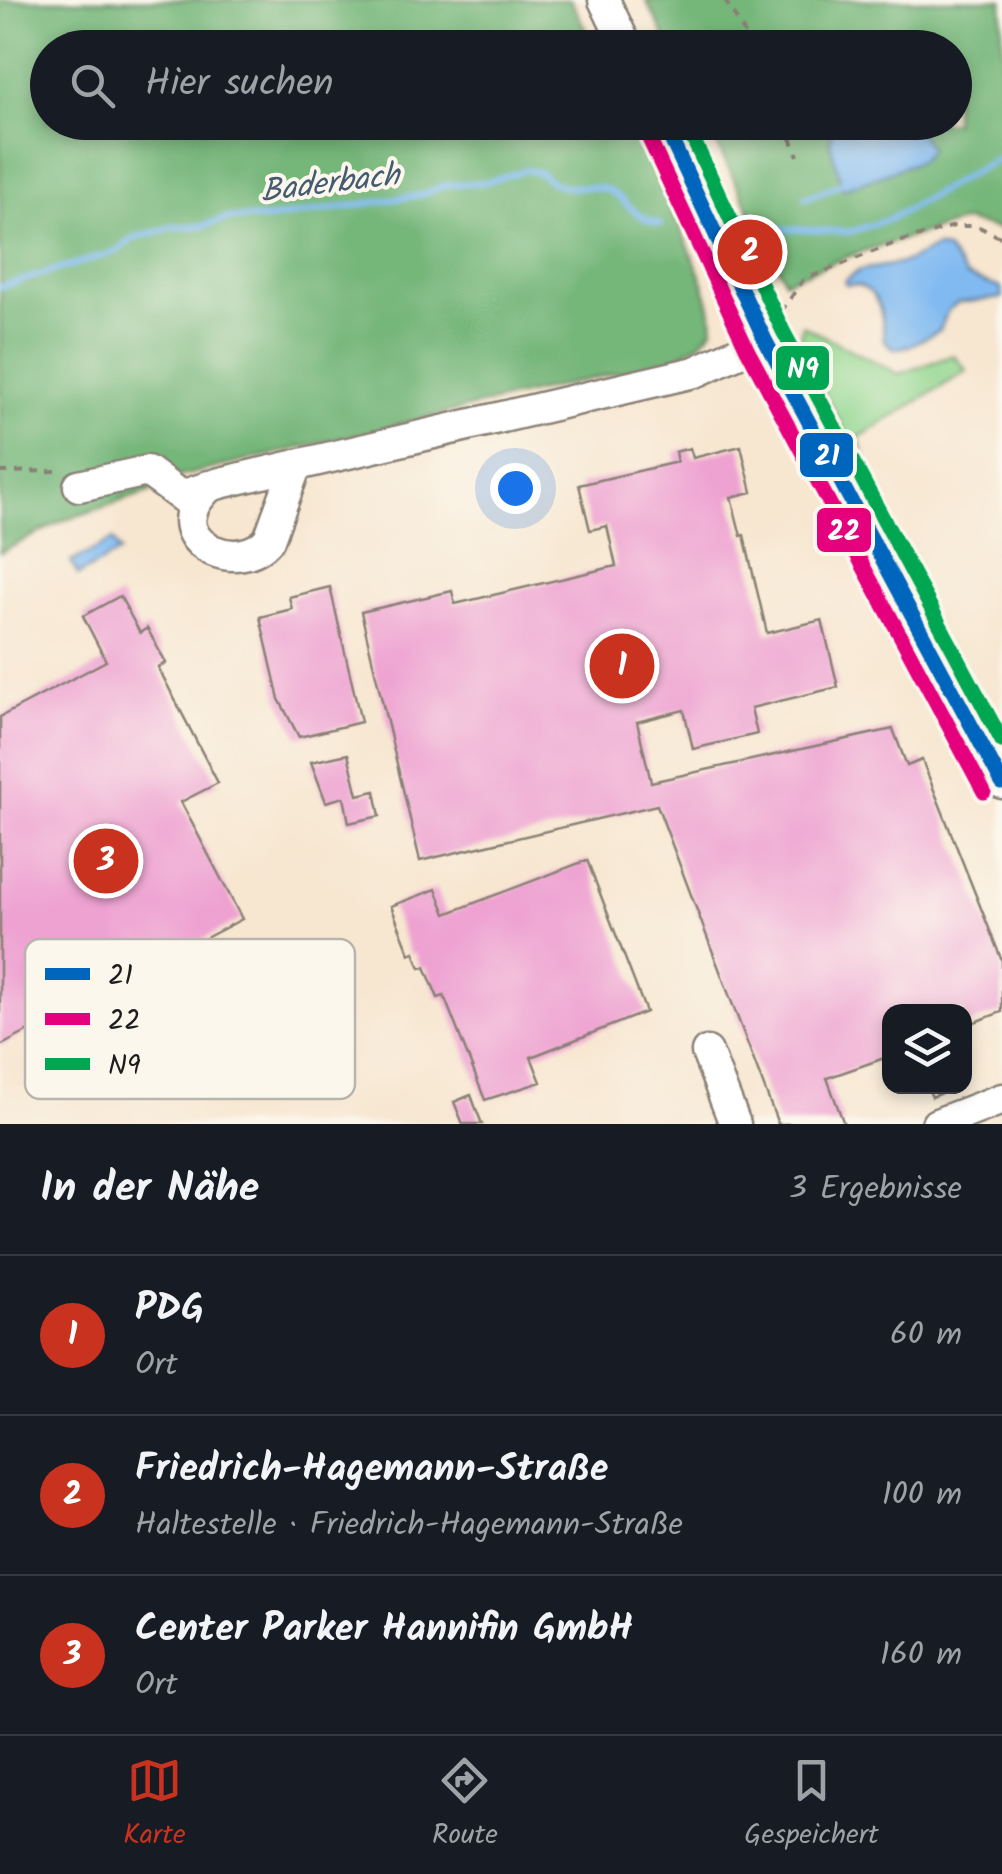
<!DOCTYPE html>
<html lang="de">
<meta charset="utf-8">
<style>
body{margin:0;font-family:Kalam,sans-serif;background:#20242c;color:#f1f3f6}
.controls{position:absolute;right:30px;bottom:30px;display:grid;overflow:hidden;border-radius:20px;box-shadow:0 5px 15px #0003}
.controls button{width:90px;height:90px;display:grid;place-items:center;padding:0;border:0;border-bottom:2px solid #363941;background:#171b24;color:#f1f3f6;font:50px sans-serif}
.you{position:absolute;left:515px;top:488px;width:35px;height:35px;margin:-25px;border:8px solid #fff;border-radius:50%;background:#1a73e8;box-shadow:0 0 0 15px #1a73e833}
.badge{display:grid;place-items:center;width:65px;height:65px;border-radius:50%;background:#c8321e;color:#fff;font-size:32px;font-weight:700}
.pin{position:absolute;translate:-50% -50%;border:5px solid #fff;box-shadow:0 2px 10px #0006}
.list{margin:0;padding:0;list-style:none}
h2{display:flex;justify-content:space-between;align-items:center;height:130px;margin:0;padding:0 40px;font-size:42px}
h2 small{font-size:32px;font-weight:400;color:#9ea1a6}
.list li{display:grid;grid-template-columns:65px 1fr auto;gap:30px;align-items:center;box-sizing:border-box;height:160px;padding:0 40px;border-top:2px solid #363941}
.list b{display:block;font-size:38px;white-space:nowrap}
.list p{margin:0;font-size:32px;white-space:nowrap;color:#9ea1a6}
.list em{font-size:32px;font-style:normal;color:#9ea1a6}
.icon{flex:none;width:55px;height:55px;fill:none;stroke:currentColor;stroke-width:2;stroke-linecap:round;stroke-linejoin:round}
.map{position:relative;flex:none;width:1002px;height:1124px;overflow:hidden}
.search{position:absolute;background:#171b24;box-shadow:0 5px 15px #0003;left:30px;right:30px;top:30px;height:110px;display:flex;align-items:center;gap:25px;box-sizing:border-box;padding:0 35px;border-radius:55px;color:#9ea1a6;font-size:38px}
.sheet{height:610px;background:#171b24}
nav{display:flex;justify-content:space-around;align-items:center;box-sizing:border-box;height:140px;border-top:2px solid #363941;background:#171b24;font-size:28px;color:#9ea1a6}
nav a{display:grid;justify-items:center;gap:5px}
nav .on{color:#c8321e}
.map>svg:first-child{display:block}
</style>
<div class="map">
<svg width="1002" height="1124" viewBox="0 0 1002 1124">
<rect width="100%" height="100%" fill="#fbf7ec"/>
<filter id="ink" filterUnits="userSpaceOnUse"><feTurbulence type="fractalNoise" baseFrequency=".01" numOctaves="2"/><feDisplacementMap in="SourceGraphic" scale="20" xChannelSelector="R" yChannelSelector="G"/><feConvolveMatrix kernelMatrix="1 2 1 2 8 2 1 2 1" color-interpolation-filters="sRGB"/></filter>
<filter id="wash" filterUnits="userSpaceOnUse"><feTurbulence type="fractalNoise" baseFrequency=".0048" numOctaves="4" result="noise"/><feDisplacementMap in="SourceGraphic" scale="40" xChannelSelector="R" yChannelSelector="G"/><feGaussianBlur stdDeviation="2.25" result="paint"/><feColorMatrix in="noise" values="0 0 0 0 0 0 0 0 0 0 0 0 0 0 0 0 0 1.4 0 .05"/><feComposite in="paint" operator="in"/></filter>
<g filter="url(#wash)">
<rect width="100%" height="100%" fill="#f7e6d0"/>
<path fill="#90d58e" stroke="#567855" stroke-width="2.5" d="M 802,325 L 899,374 L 954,355 L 967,371 L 858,438 L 876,490 L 799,345 Z"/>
<path fill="#74b679" stroke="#48694a" stroke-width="2.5" d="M 0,0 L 571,0 L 594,47 L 48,48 L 48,122 L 628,123 C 651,171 713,280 713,329 L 700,343 L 675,359 L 148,484 L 151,491 L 62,521 L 0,553 Z
M 646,0 L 1002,0 L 1002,230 L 964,221 L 860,252 L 785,281 L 706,123 L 954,122 L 954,48 L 670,47 Z"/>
<path fill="#80baf1" stroke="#4e6b86" stroke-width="2.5" d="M 912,123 L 930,148 L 920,161 L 843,189 L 830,143 L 832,123 Z
M 936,247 L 947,250 L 966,276 L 1001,288 L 1002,298 L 958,303 L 948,310 L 940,330 L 909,346 L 894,349 L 884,340 C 883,315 879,281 846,285 L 844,281 L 860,270 L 903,263 Z
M 113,540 L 120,552 L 78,575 L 71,562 Z"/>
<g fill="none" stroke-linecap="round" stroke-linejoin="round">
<path stroke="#80baf1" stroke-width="6" d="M 805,198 L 845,182
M 764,228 L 850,232 L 890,219 L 1002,156
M 0,287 L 115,252 L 134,238 L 173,227 L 202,226 L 229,218 L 268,219 L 421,195 L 446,185 L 486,182 L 525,170 L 541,173 C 557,193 576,185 599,188 C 621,190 632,219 660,224"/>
</g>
<g id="blocks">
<path fill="#eea2d1" d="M 741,446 L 752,492 L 731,497 L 741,536 L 744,535 L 767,633 L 822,620 L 838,687 L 751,708 L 757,734 L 693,749 L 684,710 L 637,722 L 651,782 L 893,729 L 907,766 L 922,760 L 1002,961 L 1002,1012 L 964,1026 L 964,1011 L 890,1011 L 890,1056 L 827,1078 L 844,1124 L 778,1124 L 657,805 L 420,861 L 361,612 L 452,591 L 455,604 L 616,566 L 607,526 L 590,530 L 579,485 L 677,462 L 675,452 L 690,448 L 693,458 Z
M 330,587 L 361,722 L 299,737 L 279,699 L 260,617 L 292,609 L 289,597 Z
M 120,596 L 140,633 L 147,628 L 166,663 L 158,667 L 218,783 L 181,802 L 242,919 L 0,1046 L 0,717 L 106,661 L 83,616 Z
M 348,754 L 358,795 L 375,791 L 380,816 L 349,823 L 344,797 L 326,802 L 311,762 Z
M 587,860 L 646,1012 L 531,1057 L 541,1082 L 485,1100 L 444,996 L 438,998 L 425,967 L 420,968 L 414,952 L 410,954 L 391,906 L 436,889 L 446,914 Z
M 927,1086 L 955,1086 L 955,1087 L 932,1097 Z
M 471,1095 L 475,1106 L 482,1124 L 463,1124 L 454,1102 Z"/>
</g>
</g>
<g filter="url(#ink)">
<use href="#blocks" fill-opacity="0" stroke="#8a8176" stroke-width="2.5"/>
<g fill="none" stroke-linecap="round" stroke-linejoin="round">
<defs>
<path id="minor" d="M 604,0 L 627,48
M 663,122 L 765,340 L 1002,783
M 79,486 L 147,471 L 181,496 L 220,483 L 695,372 L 765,340
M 209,486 C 204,492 197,499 194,506 C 174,546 240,574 269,539 L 296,465
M 707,1052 L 735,1124
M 937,1124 L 1002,1099"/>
</defs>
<use href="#minor" stroke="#8a8176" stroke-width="35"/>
<path stroke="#8a8176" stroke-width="4" stroke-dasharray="8 8" stroke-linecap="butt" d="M 725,0 L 753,48
M 785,122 L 798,156
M 781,312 L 803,280 L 895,243 L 954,226 L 977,226 L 1002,238
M 0,472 L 60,471"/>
<use href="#minor" stroke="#fff" stroke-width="30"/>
<defs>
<path id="bus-1" d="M 663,122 L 765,340 L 1002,783"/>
<path id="bus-2" d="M 645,130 L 747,349 L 984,792"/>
<path id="bus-3" d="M 685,122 L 783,331 L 1002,741"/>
</defs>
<use href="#bus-1" stroke="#fbf7ec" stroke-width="22"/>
<use href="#bus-2" stroke="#fbf7ec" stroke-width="22"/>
<use href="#bus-3" stroke="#fbf7ec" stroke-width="22"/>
<use href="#bus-1" stroke="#0065bd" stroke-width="15"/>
<use href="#bus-2" stroke="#e5007d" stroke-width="15"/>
<use href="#bus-3" stroke="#00a651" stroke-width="15"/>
</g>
</g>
<g text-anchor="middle" stroke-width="8" stroke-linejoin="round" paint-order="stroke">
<g font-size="32" font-style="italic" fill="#445b71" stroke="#fbf7ec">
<text transform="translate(330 182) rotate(-7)" y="11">Baderbach</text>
</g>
</g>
<rect x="25" y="939" width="330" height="160" rx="15" fill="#fbf7ec" stroke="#b8b5ae" stroke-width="2.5"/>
<rect x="45" y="968" width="45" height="12" fill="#0065bd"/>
<rect x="45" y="1013" width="45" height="12" fill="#e5007d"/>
<rect x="45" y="1058" width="45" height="12" fill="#00a651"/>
<g font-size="28" fill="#1c1c1c">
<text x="108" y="984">21</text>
<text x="108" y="1029">22</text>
<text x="108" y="1074">N9</text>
</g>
<g stroke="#fbf7ec" stroke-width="4">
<rect x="774" y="344" width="57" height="48" rx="10" fill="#00a651"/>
<rect x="798" y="431" width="57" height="48" rx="10" fill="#0065bd"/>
<rect x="815" y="506" width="58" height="48" rx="10" fill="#e5007d"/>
</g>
<g font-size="28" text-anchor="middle" font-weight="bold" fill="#fff">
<text x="803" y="378">N9</text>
<text x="827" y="465">21</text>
<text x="844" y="540">22</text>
</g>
</svg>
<div class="controls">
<button><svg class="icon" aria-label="layers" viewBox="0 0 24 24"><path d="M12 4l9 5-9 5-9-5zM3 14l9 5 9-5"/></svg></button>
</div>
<div class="you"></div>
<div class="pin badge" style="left:622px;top:666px">1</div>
<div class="pin badge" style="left:750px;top:252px">2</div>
<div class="pin badge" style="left:106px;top:861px">3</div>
<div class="search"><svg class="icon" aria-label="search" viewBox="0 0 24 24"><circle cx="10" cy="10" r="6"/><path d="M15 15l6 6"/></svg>Hier suchen</div>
</div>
<section class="sheet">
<h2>In der Nähe<small>3 Ergebnisse</small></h2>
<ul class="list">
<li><span class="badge">1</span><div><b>PDG</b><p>Ort</p></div><em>60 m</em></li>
<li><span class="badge">2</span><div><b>Friedrich-Hagemann-Straße</b><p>Haltestelle · Friedrich-Hagemann-Straße</p></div><em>100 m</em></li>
<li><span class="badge">3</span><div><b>Center Parker Hannifin GmbH</b><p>Ort</p></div><em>160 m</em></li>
</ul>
</section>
<nav>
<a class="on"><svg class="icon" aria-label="map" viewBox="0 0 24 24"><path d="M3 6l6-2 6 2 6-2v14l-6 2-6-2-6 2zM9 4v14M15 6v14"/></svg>Karte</a>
<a><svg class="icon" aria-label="directions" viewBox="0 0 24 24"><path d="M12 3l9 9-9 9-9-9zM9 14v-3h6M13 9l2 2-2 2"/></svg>Route</a>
<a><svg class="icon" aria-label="saved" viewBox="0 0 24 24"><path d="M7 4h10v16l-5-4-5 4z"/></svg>Gespeichert</a>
</nav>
